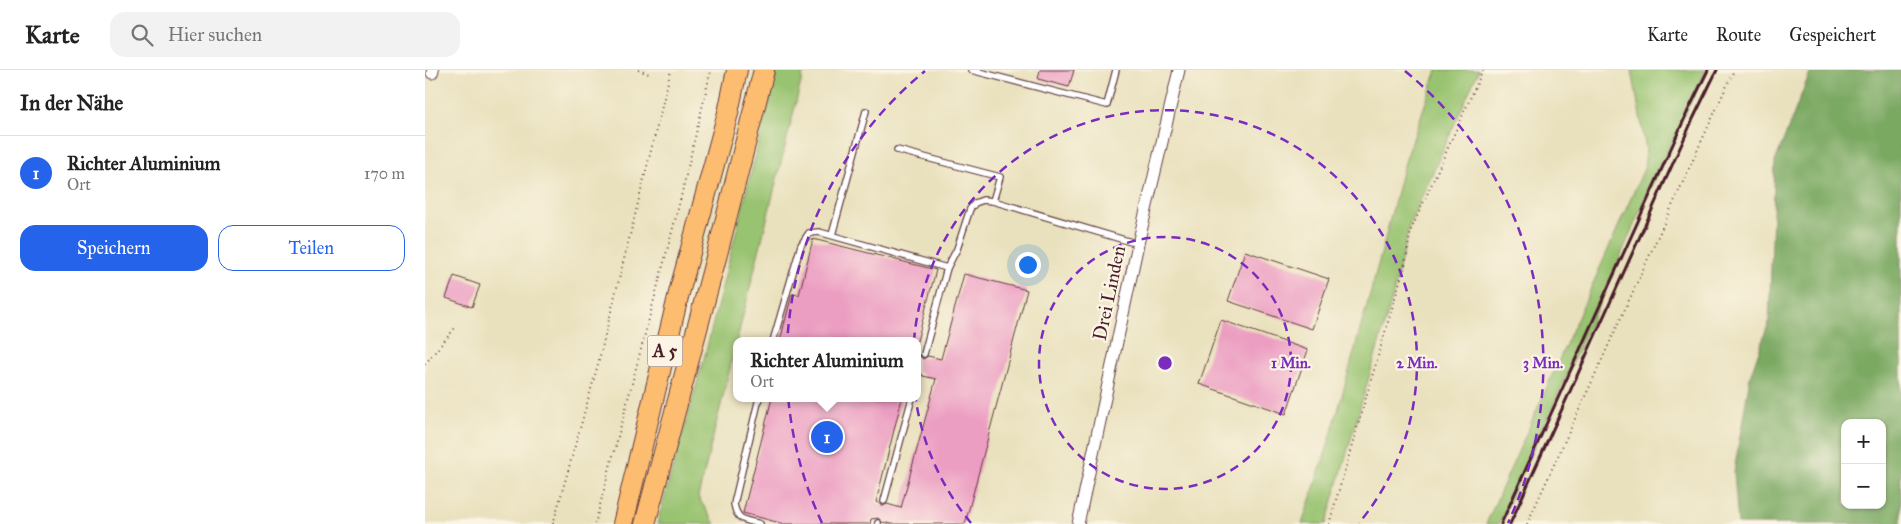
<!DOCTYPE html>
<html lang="de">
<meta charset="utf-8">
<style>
body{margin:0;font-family:"IM FELL Great Primer",serif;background:#f2f2f2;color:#222}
.controls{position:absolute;right:15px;bottom:15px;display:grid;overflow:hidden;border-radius:10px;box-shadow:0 1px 4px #0004}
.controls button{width:45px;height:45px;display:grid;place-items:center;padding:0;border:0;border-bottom:1px solid #e0e0e0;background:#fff;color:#222;font:25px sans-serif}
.you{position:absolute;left:602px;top:194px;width:18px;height:18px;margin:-12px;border:4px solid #fff;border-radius:50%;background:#1a73e8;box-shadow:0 0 0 8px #1a73e833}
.badge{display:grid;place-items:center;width:32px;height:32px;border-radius:50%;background:#2563eb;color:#fff;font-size:16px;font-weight:700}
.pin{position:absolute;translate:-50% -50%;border:2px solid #fff;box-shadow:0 1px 5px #0006}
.popup{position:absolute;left:308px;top:267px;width:188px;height:65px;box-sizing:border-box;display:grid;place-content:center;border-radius:10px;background:#fff;filter:drop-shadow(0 1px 4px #0005);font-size:16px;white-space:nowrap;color:#767676}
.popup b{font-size:19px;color:#222}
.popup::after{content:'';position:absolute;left:50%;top:100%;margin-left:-10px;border:10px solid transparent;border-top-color:#fff}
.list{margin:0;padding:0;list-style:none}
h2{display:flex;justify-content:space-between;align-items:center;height:65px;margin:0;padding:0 20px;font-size:21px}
h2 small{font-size:16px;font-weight:400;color:#767676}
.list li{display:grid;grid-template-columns:32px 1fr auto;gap:15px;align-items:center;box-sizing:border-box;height:75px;padding:0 20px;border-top:1px solid #e0e0e0}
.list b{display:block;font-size:19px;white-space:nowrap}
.list p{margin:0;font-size:16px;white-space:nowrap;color:#767676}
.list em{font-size:16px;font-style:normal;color:#767676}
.actions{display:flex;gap:10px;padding:15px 20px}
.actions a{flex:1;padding:11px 0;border:1px solid #2563eb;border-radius:15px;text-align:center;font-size:18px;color:#2563eb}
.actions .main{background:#2563eb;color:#fff}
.icon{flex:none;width:28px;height:28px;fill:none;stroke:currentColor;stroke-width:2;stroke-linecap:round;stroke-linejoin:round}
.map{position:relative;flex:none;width:1476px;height:454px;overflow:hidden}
header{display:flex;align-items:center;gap:30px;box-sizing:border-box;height:70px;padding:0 25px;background:#fff;border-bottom:1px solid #e0e0e0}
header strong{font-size:24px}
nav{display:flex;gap:28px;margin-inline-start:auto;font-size:18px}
.search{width:350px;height:45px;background:#f2f2f2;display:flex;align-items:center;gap:12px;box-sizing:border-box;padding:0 18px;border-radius:15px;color:#767676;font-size:19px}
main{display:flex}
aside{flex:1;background:#fff}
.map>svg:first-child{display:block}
.green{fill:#98c370;stroke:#71714e}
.forest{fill:#7aa962;stroke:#626446;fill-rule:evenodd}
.building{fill:#ec9ec2}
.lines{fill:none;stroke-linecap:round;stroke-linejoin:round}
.lane-casing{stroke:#623c41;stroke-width:8}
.street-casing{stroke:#623c41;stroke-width:13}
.highway-casing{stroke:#623c41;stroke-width:22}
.path{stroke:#623c41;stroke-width:2;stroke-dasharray:1 4;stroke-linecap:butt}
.lane{stroke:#fff;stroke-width:5.5}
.street{stroke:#fff;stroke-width:11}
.highway{stroke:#fcbd6f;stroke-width:20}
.rail{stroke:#4a1f2b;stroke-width:3}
.ring{fill:none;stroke:#7b2cbf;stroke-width:2.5;stroke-dasharray:9 6}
.labels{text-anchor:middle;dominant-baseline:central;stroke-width:4.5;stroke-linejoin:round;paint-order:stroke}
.shield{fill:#fcf5e5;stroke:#7f5f63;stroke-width:1}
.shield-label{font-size:18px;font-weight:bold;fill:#4a1f2b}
.street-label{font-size:19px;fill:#4a1f2b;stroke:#fcf5e5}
.centre{fill:#7b2cbf;stroke:#fcf5e5;stroke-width:2.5}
.ring-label{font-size:15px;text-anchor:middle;font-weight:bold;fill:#7b2cbf;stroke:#fcf5e5;stroke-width:4.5;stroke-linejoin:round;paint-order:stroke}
</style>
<header>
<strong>Karte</strong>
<div class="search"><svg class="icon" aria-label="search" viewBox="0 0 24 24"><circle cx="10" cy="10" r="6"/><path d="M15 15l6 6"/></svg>Hier suchen</div>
<nav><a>Karte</a><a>Route</a><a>Gespeichert</a></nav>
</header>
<main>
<aside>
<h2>In der Nähe<small></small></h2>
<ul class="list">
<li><span class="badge">1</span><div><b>Richter Aluminium</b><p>Ort</p></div><em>170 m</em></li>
</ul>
<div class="actions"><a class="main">Speichern</a><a>Teilen</a></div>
</aside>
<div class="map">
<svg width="1476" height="454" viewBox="0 0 1476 454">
<rect width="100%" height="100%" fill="#fcf5e5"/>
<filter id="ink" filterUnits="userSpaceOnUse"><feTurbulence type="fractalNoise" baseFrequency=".02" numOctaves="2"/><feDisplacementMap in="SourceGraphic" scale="10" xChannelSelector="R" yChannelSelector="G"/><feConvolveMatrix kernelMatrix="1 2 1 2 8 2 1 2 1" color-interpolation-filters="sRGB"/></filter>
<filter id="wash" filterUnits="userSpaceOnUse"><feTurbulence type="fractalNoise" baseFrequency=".0096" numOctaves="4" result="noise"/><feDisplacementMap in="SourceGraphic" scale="20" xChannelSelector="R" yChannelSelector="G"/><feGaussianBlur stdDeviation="1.12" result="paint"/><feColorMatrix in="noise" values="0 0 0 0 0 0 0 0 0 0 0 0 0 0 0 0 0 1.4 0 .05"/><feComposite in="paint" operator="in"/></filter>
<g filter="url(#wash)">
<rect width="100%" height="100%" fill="#e9e1bd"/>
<g class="green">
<path d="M352 0H379L273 427 290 454H232L280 285Z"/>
<path d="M1012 0H1054L985 153 967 229 901 454H877L905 369 958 177 978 98Z"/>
<path d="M1207 0H1281L1217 136 1190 199 1074 454H1061L1219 99 1221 80Z"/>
</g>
<path class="forest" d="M1386 0H1476V454H1313L1309 402 1325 307 1344 252 1350 92ZM1420 353H1457V435H1420Z"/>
<g id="blocks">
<g class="building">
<path d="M615 0H649L644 17 613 9Z"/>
<path d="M388 169 511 200 492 271H355L367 224 374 225Z"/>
<path d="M820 181 904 209 887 259 803 231Z"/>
<path d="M539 204 602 220 540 454H466L457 452 453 448 446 449 445 454H359L318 443 347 328H477L451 432 458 436 462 434 476 438 511 309 498 306 496 303 492 301V283L498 289 503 286 516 289Z"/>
<path d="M29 206 55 215 47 237 21 228Z"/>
<path d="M796 250 883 280 861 344 774 314Z"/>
</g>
</g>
</g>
<g filter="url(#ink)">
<use href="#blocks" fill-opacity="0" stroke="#623c41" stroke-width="1"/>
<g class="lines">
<g class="lane-casing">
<g id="lane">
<path d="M546 0 682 35 691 0"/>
<path d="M472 80 575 107 568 131"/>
<path d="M407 165 441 41"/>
<path d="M348 271 376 175 384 163 394 162 522 198"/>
<path d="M499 284 522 198 532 179 545 139 550 133 558 130 568 131 713 174"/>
<path d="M492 309 493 306"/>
<path d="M334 328 309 434C312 451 320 450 335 454"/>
<path d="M459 431 487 328"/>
<path d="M453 454V453"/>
</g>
</g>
<g class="street-casing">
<g id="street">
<path d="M7 3 8 0"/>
<path d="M653 454 713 174 754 0"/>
</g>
</g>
<g class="highway-casing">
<g id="highway">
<path d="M198 454 254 223 303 43 312 0"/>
<path d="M220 454 292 184 339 0"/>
</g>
</g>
<g class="path">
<path d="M213 0 224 4"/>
<path d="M0 294 30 258"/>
<path d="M128 454 172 298 246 0"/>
<path d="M170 454 254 135 286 0"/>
<path d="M904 454 980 194 986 160 1058 0"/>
<path d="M1102 454 1309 0"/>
</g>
<use href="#lane" class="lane"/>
<use href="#street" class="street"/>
<use href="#highway" class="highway"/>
<g class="rail">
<path d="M1076 454 1262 43 1283 0"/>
<path d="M1085 454 1268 49 1292 0"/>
</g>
</g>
</g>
<g class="ring">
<circle cx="740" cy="293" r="126"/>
<path d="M546 453A252 252 0 1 1 934 453"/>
<path d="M397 453A378 378 0 0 1 500 1M980 1A378 378 0 0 1 1083 453"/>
</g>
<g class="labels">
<rect class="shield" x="222.5" y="265.5" width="35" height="31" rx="4"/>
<g class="shield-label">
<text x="240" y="281">A 5</text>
</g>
<g class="street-label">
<text transform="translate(684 223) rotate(-78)">Drei Linden</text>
</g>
</g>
<circle cx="740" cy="293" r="8" class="centre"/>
<g class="ring-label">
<text x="866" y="298">1 Min.</text>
<text x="992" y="298">2 Min.</text>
<text x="1118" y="298">3 Min.</text>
</g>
</svg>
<div class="controls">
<button>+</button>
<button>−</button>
</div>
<div class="you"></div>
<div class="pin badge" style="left:402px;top:367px">1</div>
<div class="popup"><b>Richter Aluminium</b>Ort</div>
</div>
</main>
